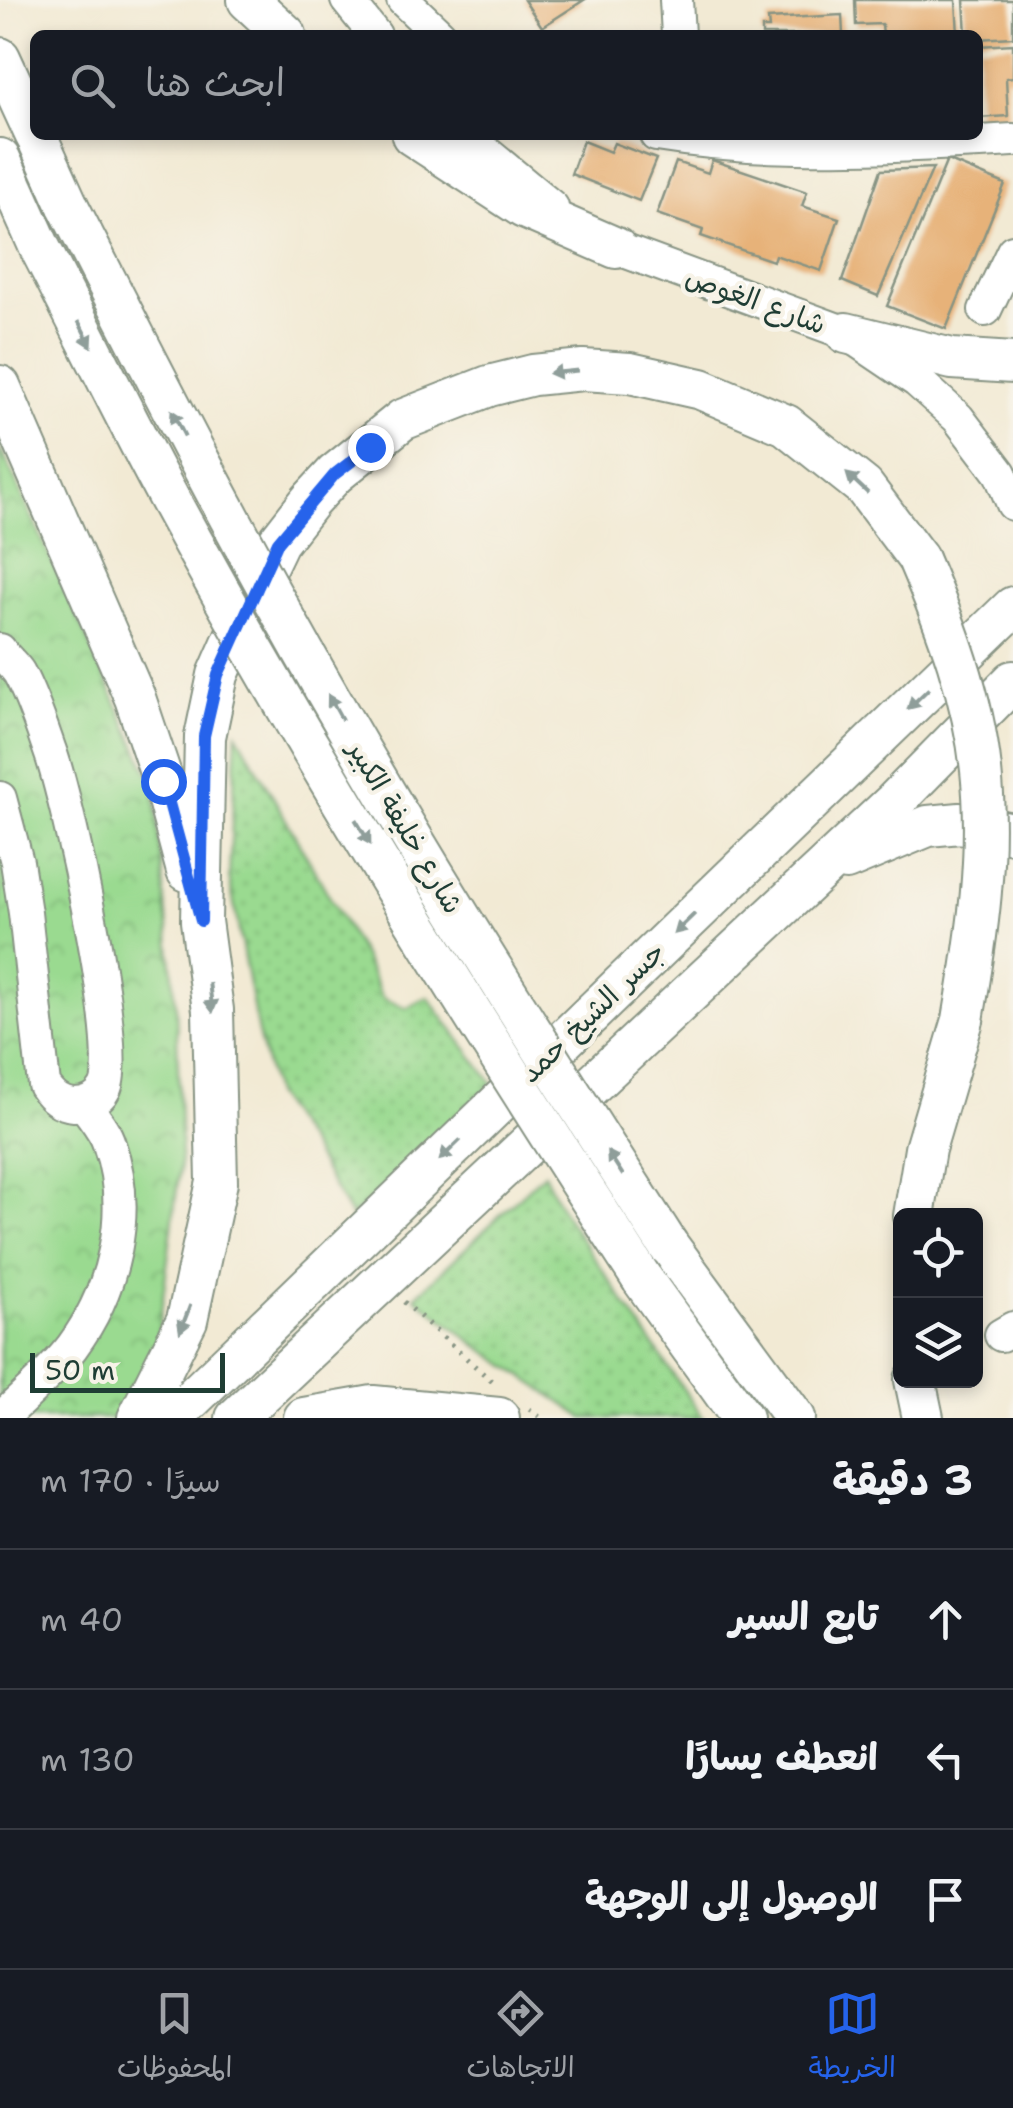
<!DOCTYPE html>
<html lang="ar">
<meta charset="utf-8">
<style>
body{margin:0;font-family:"Shantell Sans","Playpen Sans Arabic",sans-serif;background:#20242c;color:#f1f3f6;direction:rtl}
.controls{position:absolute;right:30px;bottom:30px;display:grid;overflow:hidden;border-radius:15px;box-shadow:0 5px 15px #0003}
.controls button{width:90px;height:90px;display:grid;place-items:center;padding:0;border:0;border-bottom:2px solid #363941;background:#171b24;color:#f1f3f6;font:50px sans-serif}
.scale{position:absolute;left:30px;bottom:25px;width:195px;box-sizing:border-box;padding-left:10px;border:5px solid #1f3d34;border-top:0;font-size:28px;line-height:35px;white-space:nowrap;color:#1f3d34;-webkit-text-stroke:8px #f7f3e8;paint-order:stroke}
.stop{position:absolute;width:30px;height:30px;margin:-22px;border:8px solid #2563eb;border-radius:50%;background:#fff}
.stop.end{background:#2563eb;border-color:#fff;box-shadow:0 2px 10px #0008}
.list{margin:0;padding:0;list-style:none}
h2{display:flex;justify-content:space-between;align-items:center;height:130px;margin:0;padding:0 40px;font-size:42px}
h2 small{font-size:32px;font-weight:400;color:#9ea1a6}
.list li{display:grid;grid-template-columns:65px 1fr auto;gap:30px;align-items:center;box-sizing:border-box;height:140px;padding:0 40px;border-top:2px solid #363941}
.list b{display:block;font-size:38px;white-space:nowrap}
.list em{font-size:32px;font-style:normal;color:#9ea1a6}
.icon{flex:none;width:55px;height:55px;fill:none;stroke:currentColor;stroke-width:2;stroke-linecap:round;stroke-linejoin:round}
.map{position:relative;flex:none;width:1013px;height:1418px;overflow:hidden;direction:ltr}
.search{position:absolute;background:#171b24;box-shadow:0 5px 15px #0003;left:30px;right:30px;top:30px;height:110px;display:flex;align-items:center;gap:25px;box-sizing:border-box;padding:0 35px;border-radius:15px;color:#9ea1a6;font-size:38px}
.sheet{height:550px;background:#171b24}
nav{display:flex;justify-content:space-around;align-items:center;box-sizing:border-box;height:140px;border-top:2px solid #363941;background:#171b24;font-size:28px;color:#9ea1a6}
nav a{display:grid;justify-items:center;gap:5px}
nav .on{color:#2563eb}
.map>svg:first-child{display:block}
.grass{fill:url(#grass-dots);stroke:#5c8c62;stroke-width:2.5}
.park{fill:url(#park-crowns);stroke:#5c8c62;stroke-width:2.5}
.building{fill:#e7b279}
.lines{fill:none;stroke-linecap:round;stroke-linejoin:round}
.minor-casing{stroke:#889484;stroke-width:36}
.major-casing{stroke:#889484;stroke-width:44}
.path{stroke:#889484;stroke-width:5;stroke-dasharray:2.5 8;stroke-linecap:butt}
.minor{stroke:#fff;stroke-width:32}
.major{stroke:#fff;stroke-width:40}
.major-bridge-casing{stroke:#889484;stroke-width:44;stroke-linecap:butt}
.major-bridge{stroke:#fff;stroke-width:40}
.oneway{fill:#8f9e9a}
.route{stroke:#2563eb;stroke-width:12}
.labels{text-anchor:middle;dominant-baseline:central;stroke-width:9;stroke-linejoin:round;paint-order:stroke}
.street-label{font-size:28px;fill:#1f3d34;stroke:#f7f3e8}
</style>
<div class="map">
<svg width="1013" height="1418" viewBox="0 0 1013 1418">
<defs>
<pattern id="grass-dots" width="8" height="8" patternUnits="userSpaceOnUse" patternTransform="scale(2.5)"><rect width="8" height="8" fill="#9ada90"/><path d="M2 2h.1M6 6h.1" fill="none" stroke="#84bc7d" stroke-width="1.8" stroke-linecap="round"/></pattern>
<pattern id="park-crowns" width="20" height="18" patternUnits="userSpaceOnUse" patternTransform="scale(2.5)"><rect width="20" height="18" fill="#9ada90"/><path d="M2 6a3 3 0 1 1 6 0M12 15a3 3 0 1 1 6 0" fill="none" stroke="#84bc7d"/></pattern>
</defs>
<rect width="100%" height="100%" fill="#f7f3e8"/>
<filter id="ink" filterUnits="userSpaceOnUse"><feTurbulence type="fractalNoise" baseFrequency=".01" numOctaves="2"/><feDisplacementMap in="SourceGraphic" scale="20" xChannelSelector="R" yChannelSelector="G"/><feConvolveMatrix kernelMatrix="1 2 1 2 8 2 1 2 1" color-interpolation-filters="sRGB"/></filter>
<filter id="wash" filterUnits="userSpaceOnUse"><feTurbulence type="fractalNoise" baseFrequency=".0048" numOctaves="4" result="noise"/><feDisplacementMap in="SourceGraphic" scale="40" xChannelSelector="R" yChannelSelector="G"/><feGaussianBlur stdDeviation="2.25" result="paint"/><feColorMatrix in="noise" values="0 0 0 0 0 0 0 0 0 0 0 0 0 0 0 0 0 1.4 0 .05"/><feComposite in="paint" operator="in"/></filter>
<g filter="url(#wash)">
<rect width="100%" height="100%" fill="#f2ead4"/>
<g class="grass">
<path d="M237 733 363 956 382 998 406 1008 428 997 493 1084 351 1217 309 1145 274 1094 258 1033 229 877Z"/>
<path d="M544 1173 563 1212 703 1418H584L475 1344 415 1297Z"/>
</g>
<path class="park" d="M0 447 154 785 176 1007 181 1157 156 1351 128 1418H0Z"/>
<g id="blocks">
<g class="building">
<path d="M524 0H584L542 27Z"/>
<path d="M855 0H956L958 35H883L882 24 856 25Z"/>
<path d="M964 0H1013V37L978 39V35H966Z"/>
<path d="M842 15 843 35H762V28H769L768 19Z"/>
<path d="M1013 44V77L1006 78 1008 116 978 118V46Z"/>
<path d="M583 141 610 152 614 143 656 159 639 201 571 174Z"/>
<path d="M712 160 807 192 802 206 839 218 821 271 775 255 773 261 701 236 703 230 657 214 676 162 708 173Z"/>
<path d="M947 160 1005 184 946 329 887 306Z"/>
<path d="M933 168 878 296 842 281 881 170Z"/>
</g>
</g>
</g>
<g filter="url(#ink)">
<use href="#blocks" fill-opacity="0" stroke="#889484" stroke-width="2.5"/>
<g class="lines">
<g class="minor-casing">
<g id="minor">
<path d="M347 0 375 35"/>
<path d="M403 0 440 35"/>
<path d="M676 0 678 35"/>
<path d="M465 135 552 207"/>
<path d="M656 135C772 154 896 147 1013 140"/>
<path d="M597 236 616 248 846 333 917 381 958 418 1000 473 1013 504"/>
<path d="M985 310 1013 251"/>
<path d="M0 650C5 658 14 665 19 673 32 697 41 725 50 751 67 798 124 1052 105 1088 99 1100 87 1105 74 1105 60 1104 52 1097 44 1085L25 913 17 862 0 798"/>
<path d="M1001 1335 1013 1328"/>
<path d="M2 1418C25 1395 52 1373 72 1347 114 1290 133 1212 109 1144 105 1130 93 1117 85 1105"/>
</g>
</g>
<g class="major-casing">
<g id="major">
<path d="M248 0 286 35"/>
<path d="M0 58 35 134"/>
<path d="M36 135 68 206"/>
<path d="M412 135 524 208 616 248"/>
<path d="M0 159 40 248"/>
<path d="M846 333 952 359 1013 363"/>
<path d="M0 386 135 698 163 781 187 871"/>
<path d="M846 860 928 826 960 823 1013 833"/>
<path d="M914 1216 925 1149 963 1020"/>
<path d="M668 1245 795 1418"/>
<path d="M642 1279 742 1418"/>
<path d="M915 1380 923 1418"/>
<path d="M138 1418 187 1320 217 1182 213 1010 201 921 205 737 218 675 256 588 278 542 310 501 335 474 402 420 489 386 533 375 583 370 630 373 701 389 786 425 864 487 918 559"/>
<path d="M172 1418 1013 607"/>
<path d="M236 1418 894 802 1013 681"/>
<path d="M304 1418 373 1406 499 1418"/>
</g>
</g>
<g class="path">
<path d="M404 1302 496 1385"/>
<path d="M529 1409 541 1418"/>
</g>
<use href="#minor" class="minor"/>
<use href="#major" class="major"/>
<g class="major-bridge-casing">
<g id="major-bridge">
<path d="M68 206C156 379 244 551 342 719 445 898 556 1071 668 1245"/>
<path d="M40 248C83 331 124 415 168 497 313 765 477 1024 642 1279"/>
<path d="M918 559C947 627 973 696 981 770 990 854 977 938 963 1020"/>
</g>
</g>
<use href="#major-bridge" class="major-bridge"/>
</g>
<defs><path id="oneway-solid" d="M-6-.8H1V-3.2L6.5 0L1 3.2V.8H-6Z" transform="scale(2.5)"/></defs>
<g class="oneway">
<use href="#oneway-solid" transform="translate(85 334) rotate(63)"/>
<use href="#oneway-solid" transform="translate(563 372) rotate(174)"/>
<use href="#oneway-solid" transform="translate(178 423) rotate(-117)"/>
<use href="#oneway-solid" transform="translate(857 483) rotate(-137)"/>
<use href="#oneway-solid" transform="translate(918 699) rotate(136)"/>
<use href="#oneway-solid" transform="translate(335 707) rotate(-119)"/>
<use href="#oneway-solid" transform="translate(363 832) rotate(59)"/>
<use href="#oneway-solid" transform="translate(684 924) rotate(136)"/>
<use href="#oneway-solid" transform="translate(211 998) rotate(83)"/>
<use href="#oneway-solid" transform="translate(450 1150) rotate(136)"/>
<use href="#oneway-solid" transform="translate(615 1163) rotate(-123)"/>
<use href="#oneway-solid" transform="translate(185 1319) rotate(111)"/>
</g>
</g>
<g class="lines" filter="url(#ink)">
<path class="route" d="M163 781 201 921 204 736 218 675 278 542 335 474 370 447"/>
</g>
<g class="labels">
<g class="street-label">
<text transform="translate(756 300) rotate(20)">شارع الغوص</text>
<text transform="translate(406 827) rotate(59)">شارع خليفة الكبير</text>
<text transform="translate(592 1012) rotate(-44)">جسر الشيخ حمد</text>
</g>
</g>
</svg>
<div class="controls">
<button><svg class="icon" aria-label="locate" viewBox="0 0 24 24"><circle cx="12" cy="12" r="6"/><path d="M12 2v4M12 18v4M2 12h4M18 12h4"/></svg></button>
<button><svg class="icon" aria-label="layers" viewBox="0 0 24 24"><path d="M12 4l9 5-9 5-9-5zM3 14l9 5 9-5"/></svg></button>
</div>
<div class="scale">50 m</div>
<div class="stop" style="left:163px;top:781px"></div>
<div class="stop end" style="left:370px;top:447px"></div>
<div class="search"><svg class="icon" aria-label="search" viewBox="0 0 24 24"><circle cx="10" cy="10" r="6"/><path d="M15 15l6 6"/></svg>ابحث هنا</div>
</div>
<section class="sheet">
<h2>3 دقيقة<small>سيرًا · 170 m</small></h2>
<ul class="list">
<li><svg class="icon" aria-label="ahead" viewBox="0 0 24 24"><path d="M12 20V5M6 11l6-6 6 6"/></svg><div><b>تابع السير</b></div><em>40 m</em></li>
<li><svg class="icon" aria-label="left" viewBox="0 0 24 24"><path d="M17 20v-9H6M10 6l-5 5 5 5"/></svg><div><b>انعطف يسارًا</b></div><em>130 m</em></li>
<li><svg class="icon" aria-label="arrive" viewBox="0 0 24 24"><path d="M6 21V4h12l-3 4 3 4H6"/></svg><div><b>الوصول إلى الوجهة</b></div></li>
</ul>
</section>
<nav>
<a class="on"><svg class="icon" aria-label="map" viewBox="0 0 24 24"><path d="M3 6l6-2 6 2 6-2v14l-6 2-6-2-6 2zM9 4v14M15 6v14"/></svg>الخريطة</a>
<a><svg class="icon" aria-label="directions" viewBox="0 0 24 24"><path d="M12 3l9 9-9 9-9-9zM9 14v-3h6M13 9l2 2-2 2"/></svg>الاتجاهات</a>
<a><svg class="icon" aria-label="saved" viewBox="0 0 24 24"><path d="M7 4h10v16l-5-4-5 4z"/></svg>المحفوظات</a>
</nav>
